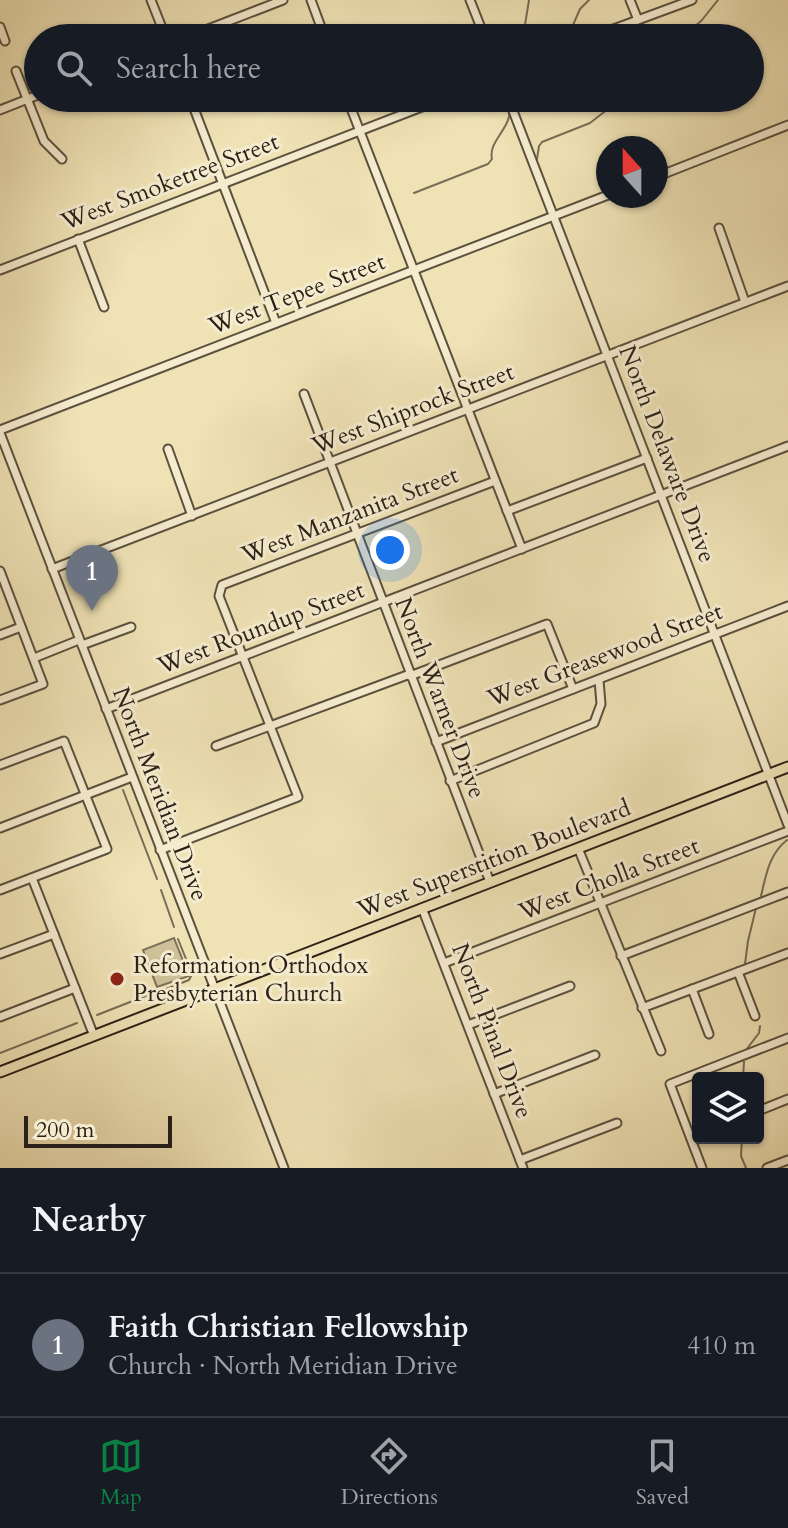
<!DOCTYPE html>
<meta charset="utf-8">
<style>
body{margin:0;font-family:Cardo,serif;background:#242831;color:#f1f3f6}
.controls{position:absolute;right:24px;bottom:24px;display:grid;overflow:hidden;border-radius:8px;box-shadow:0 2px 6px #0004}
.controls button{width:72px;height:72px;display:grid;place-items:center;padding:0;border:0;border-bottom:2px solid #363941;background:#171b24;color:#f1f3f6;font:40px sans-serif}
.compass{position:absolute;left:596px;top:136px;width:72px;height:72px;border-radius:50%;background:#171b24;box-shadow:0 2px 6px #0004;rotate:339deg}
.scale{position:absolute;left:24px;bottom:20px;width:148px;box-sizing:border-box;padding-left:8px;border:4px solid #2b2118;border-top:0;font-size:22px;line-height:28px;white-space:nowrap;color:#2b2118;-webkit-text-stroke:6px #f5eccf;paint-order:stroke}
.you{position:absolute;left:390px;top:550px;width:28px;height:28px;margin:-20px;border:6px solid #fff;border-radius:50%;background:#1a73e8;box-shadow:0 0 0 12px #1a73e833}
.badge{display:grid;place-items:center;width:52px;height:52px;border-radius:50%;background:#0b8043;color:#fff;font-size:26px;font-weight:700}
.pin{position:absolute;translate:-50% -66px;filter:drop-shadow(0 2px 4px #0008)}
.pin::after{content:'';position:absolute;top:42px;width:28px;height:24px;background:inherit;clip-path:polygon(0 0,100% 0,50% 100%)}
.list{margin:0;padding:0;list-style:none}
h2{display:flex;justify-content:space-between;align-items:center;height:104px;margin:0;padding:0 32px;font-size:34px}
h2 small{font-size:26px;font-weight:400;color:#9ea1a6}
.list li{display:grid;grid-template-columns:52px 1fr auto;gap:24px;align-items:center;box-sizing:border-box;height:144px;padding:0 32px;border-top:2px solid #363941}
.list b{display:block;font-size:30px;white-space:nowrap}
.list p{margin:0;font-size:26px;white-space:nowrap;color:#9ea1a6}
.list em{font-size:26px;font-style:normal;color:#9ea1a6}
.icon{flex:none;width:44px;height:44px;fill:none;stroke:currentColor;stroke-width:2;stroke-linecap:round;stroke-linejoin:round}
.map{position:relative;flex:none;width:788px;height:1168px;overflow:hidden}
.search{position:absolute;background:#171b24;box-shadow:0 2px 6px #0004;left:24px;right:24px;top:24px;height:88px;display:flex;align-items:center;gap:20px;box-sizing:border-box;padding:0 28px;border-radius:44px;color:#9ea1a6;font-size:30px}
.sheet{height:248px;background:#171b24}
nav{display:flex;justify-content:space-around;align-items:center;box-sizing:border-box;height:112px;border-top:2px solid #363941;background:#171b24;font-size:22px;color:#9ea1a6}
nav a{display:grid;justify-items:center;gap:4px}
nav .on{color:#0b8043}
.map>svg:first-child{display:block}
.green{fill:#cec19a;stroke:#7c7159;stroke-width:2}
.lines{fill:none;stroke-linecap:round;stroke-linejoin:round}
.stream{stroke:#786d56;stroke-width:2}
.minor-casing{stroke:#5c513f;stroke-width:11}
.major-casing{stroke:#2b2118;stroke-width:13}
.minor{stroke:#f5eccf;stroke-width:7}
.major{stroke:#efe2b5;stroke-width:9}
.poi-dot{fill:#8f2418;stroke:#f5eccf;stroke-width:3}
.labels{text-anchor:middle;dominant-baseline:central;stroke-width:6;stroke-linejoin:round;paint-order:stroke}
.street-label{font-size:24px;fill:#2b2118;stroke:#f5eccf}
.poi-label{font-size:24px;fill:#2b2118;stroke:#f5eccf;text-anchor:start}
</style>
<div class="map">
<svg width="788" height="1168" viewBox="0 0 788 1168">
<rect width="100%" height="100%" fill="#efe2b5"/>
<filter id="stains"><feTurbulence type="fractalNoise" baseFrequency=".0025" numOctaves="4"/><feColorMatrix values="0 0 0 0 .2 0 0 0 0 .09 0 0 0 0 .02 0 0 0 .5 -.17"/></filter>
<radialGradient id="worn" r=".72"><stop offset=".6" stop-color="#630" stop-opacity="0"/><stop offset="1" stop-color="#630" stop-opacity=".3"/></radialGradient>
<path class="green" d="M174 938 189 976 157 987 143 950Z"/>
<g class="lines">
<g class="stream">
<path d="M519 38 524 31 529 0"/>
<path d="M547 38 551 31 573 25 580 9 589 0"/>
<path d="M682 38 702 20 718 0"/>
<path d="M537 159 539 146 542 142 590 123 622 98"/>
<path d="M414 193 488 164 492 159C488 142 509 130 510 111"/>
<path d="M123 790 157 879"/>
<path d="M161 890 174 927"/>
<path d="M761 896C766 875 769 854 787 840"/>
<path d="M745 964 748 941 756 908"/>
<path d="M161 991 189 980 192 974 178 939"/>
<path d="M97 1015 148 995"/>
<path d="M746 1050 759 1033 760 1026"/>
<path d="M0 1053 77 1023"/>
<path d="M743 1078 744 1062"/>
<path d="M742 1138 741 1156 746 1168"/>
</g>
<g class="minor-casing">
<g id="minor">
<path d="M151 0 166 38"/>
<path d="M311 0 325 38"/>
<path d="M470 0 485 38"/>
<path d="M630 0 638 20"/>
<path d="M0 27 5 41"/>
<path d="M185 38 283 0"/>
<path d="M589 38 692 0"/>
<path d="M16 71 44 141 62 159"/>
<path d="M190 98 276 323"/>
<path d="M347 98 522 549"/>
<path d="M508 98 788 825"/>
<path d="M0 110 38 95"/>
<path d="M656 177 788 125"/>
<path d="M719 228 745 302"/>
<path d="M78 239 104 307"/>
<path d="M0 270 445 98"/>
<path d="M304 394 490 882"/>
<path d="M0 430 608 195"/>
<path d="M0 433 284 1168"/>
<path d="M168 449 192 516"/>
<path d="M507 511 647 458"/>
<path d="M52 569 788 286"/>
<path d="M0 571 43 684 0 700"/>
<path d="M0 635 21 627"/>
<path d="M82 645 131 627"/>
<path d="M34 658 79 640"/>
<path d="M410 676 547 624 573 689"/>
<path d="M106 709 788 446"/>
<path d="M436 742 788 606"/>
<path d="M216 746 410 674"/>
<path d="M0 765 64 741 107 849 0 890"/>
<path d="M450 781 594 723 601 704 599 680"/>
<path d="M0 828 132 777"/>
<path d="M578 848 661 1051"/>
<path d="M160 850 298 797 219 596 222 585 495 481"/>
<path d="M32 878 94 1036"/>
<path d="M422 908 523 1168"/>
<path d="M0 954 54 934"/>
<path d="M621 956 788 892"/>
<path d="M444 963 788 831"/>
<path d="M738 972 755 1016"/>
<path d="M692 989 709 1034"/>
<path d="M642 1008 788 953"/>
<path d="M0 1017 75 988"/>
<path d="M468 1025 570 986"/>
<path d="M494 1094 595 1055"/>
<path d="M758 1111 788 1099"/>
<path d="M520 1160 617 1123"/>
<path d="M702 1168 670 1084 788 1038"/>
<path d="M767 1168 788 1160"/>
</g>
</g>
<g class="major-casing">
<path id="major" d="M0 1072 788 767"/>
</g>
<use href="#minor" class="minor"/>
<use href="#major" class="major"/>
</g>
<circle class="poi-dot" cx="117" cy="979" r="8"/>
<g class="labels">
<g class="street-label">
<text transform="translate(170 182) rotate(-21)">West Smoketree Street</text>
<text transform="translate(297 294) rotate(-21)">West Tepee Street</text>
<text transform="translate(413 409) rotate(-21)">West Shiprock Street</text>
<text transform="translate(667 454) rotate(69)">North Delaware Drive</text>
<text transform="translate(350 515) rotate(-21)">West Manzanita Street</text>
<text transform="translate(261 628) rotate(-21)">West Roundup Street</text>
<text transform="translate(605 655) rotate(-21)">West Greasewood Street</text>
<text transform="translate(440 698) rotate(69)">North Warner Drive</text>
<text transform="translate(160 794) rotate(69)">North Meridian Drive</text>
<text transform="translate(494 859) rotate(-21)">West Superstition Boulevard</text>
<text transform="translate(609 879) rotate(-21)">West Cholla Street</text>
<text transform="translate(492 1031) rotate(69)">North Pinal Drive</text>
</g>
<g class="poi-label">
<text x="133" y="965">Reformation Orthodox<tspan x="133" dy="28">Presbyterian Church</tspan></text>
</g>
</g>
<rect width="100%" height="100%" filter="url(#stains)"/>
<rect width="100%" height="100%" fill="url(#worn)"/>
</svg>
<div class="controls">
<button><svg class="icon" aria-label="layers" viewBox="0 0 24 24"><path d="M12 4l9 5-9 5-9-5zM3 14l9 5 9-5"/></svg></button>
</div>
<svg class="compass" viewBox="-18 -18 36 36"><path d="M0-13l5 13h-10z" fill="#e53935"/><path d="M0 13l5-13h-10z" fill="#9ea1a6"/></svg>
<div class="scale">200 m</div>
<div class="you"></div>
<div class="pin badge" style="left:92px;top:611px;background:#6b7280">1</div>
<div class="search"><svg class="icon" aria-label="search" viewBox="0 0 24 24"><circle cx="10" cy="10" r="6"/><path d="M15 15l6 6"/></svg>Search here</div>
</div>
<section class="sheet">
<h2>Nearby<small></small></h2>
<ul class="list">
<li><span class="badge" style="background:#6b7280">1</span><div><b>Faith Christian Fellowship</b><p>Church · North Meridian Drive</p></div><em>410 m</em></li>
</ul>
</section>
<nav>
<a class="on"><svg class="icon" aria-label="map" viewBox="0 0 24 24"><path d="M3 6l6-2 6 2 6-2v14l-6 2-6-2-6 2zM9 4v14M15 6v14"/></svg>Map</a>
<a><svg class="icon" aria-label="directions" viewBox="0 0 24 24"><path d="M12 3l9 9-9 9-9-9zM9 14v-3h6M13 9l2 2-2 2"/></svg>Directions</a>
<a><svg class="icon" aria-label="saved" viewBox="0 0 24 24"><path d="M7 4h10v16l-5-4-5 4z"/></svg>Saved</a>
</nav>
